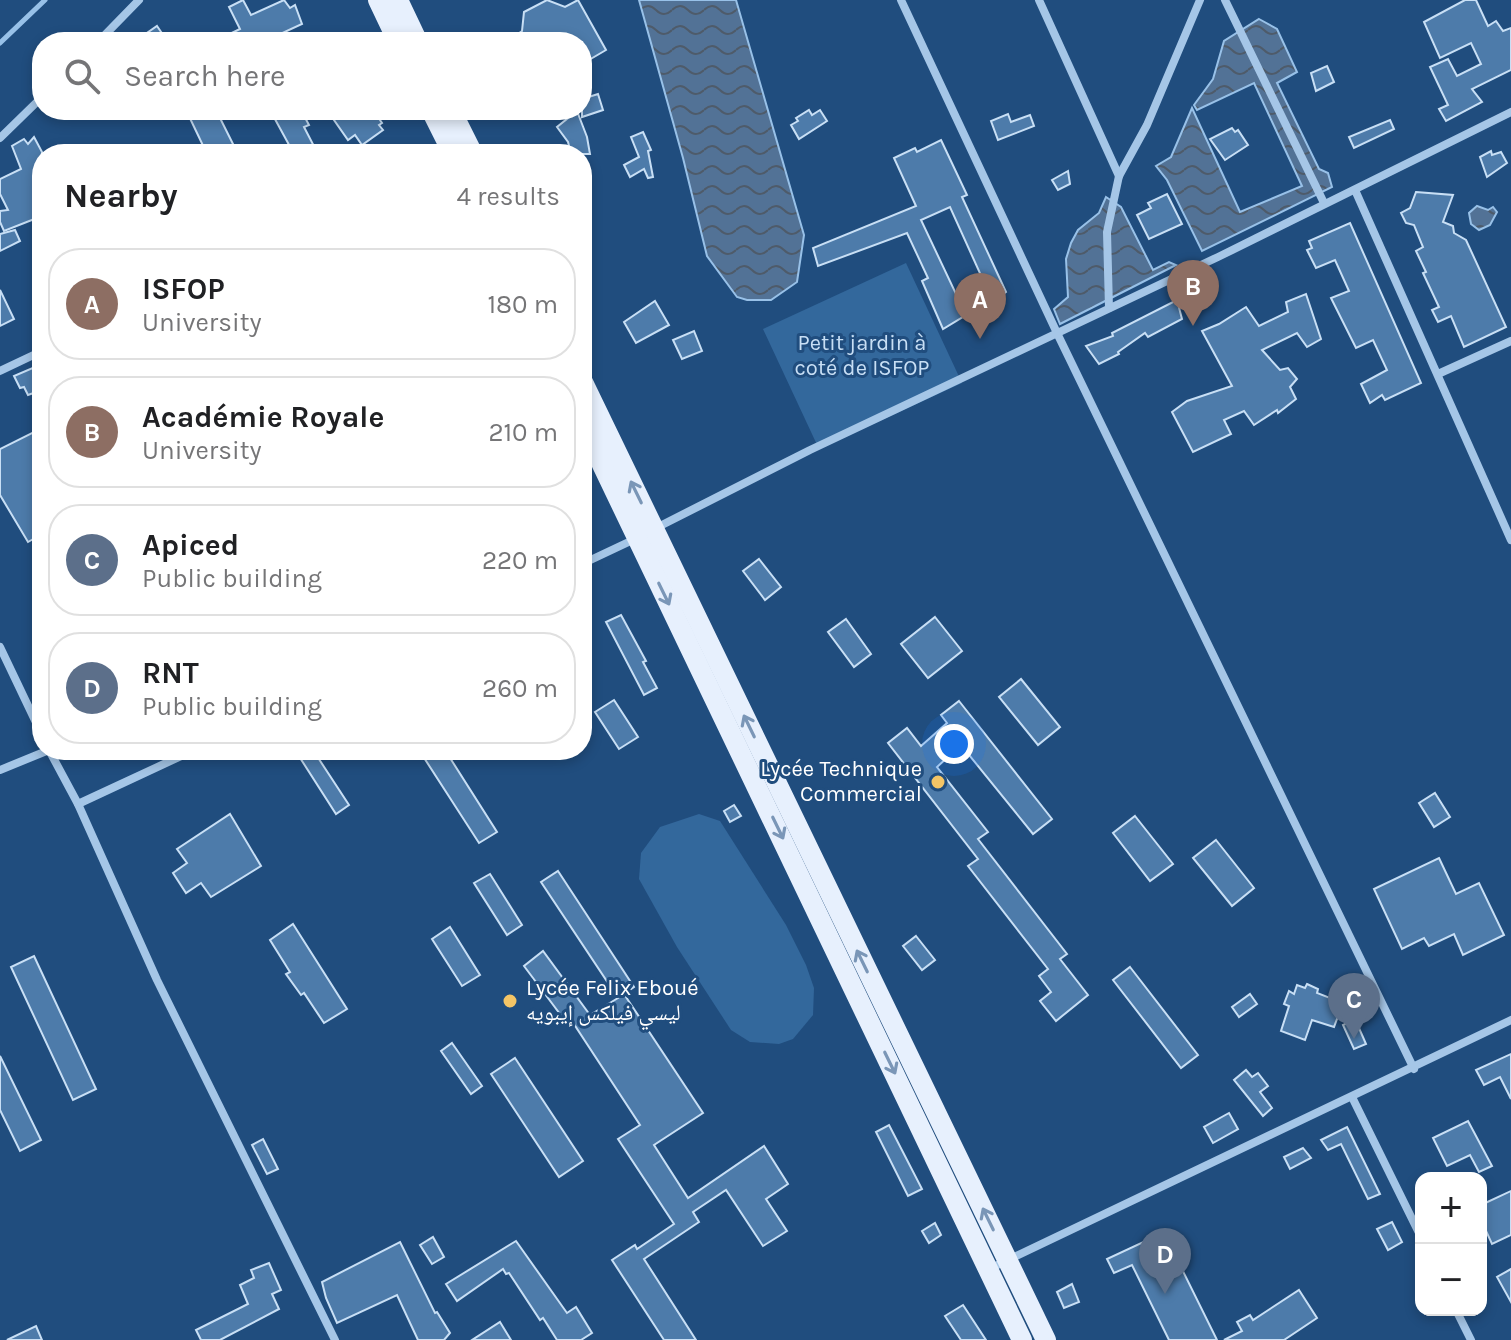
<!DOCTYPE html>
<meta charset="utf-8">
<style>
body{margin:0;font-family:Karla,"Noto Naskh Arabic",sans-serif;background:#f2f2f2;color:#202124}
.controls{position:absolute;right:24px;bottom:24px;display:grid;overflow:hidden;border-radius:16px;box-shadow:0 4px 12px #0003}
.controls button{width:72px;height:72px;display:grid;place-items:center;padding:0;border:0;border-bottom:2px solid #e0e0e0;background:#fff;color:#202124;font:40px sans-serif}
.you{position:absolute;left:954px;top:744px;width:28px;height:28px;margin:-20px;border:6px solid #fff;border-radius:50%;background:#1a73e8;box-shadow:0 0 0 12px #1a73e833}
.badge{display:grid;place-items:center;width:52px;height:52px;border-radius:50%;background:#7f6b42;color:#fff;font-size:26px;font-weight:700}
.pin{position:absolute;translate:-50% -66px;filter:drop-shadow(0 2px 4px #0008)}
.pin::after{content:'';position:absolute;top:42px;width:28px;height:24px;background:inherit;clip-path:polygon(0 0,100% 0,50% 100%)}
.list{margin:0;padding:0;list-style:none}
h2{display:flex;justify-content:space-between;align-items:center;height:104px;margin:0;padding:0 32px;font-size:34px}
h2 small{font-size:26px;font-weight:400;color:#757577}
.list li{display:grid;grid-template-columns:52px 1fr auto;gap:24px;align-items:center;box-sizing:border-box;height:112px;margin:0 16px 16px;padding:0 16px;border:2px solid #e0e0e0;border-radius:32px}
.list b{display:block;font-size:30px;white-space:nowrap}
.list p{margin:0;font-size:26px;white-space:nowrap;color:#757577}
.list em{font-size:26px;font-style:normal;color:#757577}
.icon{flex:none;width:44px;height:44px;fill:none;stroke:currentColor;stroke-width:2;stroke-linecap:round;stroke-linejoin:round}
.map{position:relative;flex:none;width:1511px;height:1340px;overflow:hidden}
.search{position:absolute;background:#fff;box-shadow:0 4px 12px #0003;left:32px;top:32px;width:560px;height:88px;display:flex;align-items:center;gap:20px;box-sizing:border-box;padding:0 28px;border-radius:32px;color:#757577;font-size:30px}
.panel{position:absolute;background:#fff;box-shadow:0 4px 12px #0003;left:32px;top:144px;width:560px;height:616px;border-radius:32px}
.map>svg:first-child{display:block}
.park{fill:#33689c}
.water{fill:url(#water-waves);stroke:#98c1e8;stroke-width:2}
.lines{fill:none;stroke-linecap:round;stroke-linejoin:round}
.stream{stroke:#98c1e8;stroke-width:5}
.building{fill:#4d7baa;stroke:#c8dff5;stroke-width:2}
.street{stroke:#a5c6e7;stroke-width:8}
.primary{stroke:#e7f0fd;stroke-width:20}
.oneway{stroke:#7a96b7}
.poi-dot{fill:#f4c566;stroke:#204d7e;stroke-width:3}
.labels{text-anchor:middle;dominant-baseline:central;stroke-width:6;stroke-linejoin:round;paint-order:stroke}
.park-label{font-size:22px;fill:#c8dff5;stroke:#204d7e}
.poi-label{font-size:22px;fill:#fff;stroke:#204d7e;text-anchor:end}
</style>
<div class="map">
<svg width="1511" height="1340" viewBox="0 0 1511 1340">
<defs>
<pattern id="water-waves" width="16" height="10" patternUnits="userSpaceOnUse" patternTransform="scale(2)"><rect width="16" height="10" fill="#527296"/><path d="M0 5q4-4 8 0t8 0" fill="none" stroke="#4e5b6a"/></pattern>
</defs>
<rect width="100%" height="100%" fill="#204d7e"/>
<g class="park">
<path d="M906 263 962 383 819 449 763 329Z"/>
<path d="M699 814 720 821 786 925 806 965 814 988 813 1015 793 1039 779 1044 750 1042 731 1030 677 947 639 879 641 853 660 827Z"/>
</g>
<g class="water">
<path d="M639 0H736L804 235 797 282 771 300H747L737 297 707 256 683 158Z"/>
<path d="M1259 19 1277 29 1297 72 1277 83 1319 169 1328 173 1332 187 1202 251 1167 180 1156 166 1171 157 1192 108 1240 212 1302 186 1254 83 1197 110 1194 105 1213 79 1224 41Z"/>
<path d="M1106 197 1121 207 1153 270 1169 262 1176 265 1060 324 1054 309 1068 297 1066 259 1071 243 1078 230 1099 213Z"/>
<path d="M1477 206 1488 210 1493 207 1497 212 1490 225 1479 230 1471 224 1469 213Z"/>
</g>
<g class="lines">
<path class="stream" d="M0 43 45 0"/>
</g>
<g class="building">
<path d="M243 0 251 15 284 0 290 8 295 5 302 24 263 42H213L240 29 229 7Z"/>
<path d="M547 0 565 7 578 0 606 50 582 64V42H507L522 31 524 12Z"/>
<path d="M1465 0H1476L1488 26 1496 21 1503 31 1511 28V70L1472 89 1482 102 1446 121 1439 109 1448 105 1430 67 1448 59 1457 76 1481 64 1471 43 1440 58 1424 22Z"/>
<path d="M157 26 168 42H134Z"/>
<path d="M1327 66 1334 82 1316 91 1311 73Z"/>
<path d="M598 94 603 110 582 117V99Z"/>
<path d="M186 110H216L238 154H207Z"/>
<path d="M270 110H301L309 125 304 127 318 154H294Z"/>
<path d="M327 110H373L382 123 379 125 383 130 362 145 355 135 348 140Z"/>
<path d="M809 110 812 115 820 110 827 121 799 139 791 125 798 121 796 118Z"/>
<path d="M577 111 587 137 590 154H571L568 142 557 127Z"/>
<path d="M1008 114 1011 122 1030 115 1034 126 998 140 991 121Z"/>
<path d="M1390 120 1394 129 1354 148 1349 137Z"/>
<path d="M1232 128 1235 132 1238 130 1248 145 1225 160 1210 139Z"/>
<path d="M643 132 651 150 648 151 653 177 648 178 644 169 630 177 624 165 639 157 631 137Z"/>
<path d="M34 137 42 152V216L4 231 0 222V211L8 210 0 194V179L21 169 12 146 24 139 28 144Z"/>
<path d="M941 140 967 195 962 197 1006 292 993 302 950 207 921 220 966 315 943 329 922 281 928 278 907 233 818 266 813 248 916 206 894 158 915 148 917 152Z"/>
<path d="M1491 151 1492 155 1501 152 1507 163 1487 177 1480 157Z"/>
<path d="M1068 171 1070 184 1058 190 1052 180Z"/>
<path d="M1416 192 1453 195 1443 222 1453 226 1454 233 1466 240 1506 327 1464 347 1451 316 1438 322 1432 310 1439 307 1423 273 1426 272 1416 251 1423 247 1414 225 1406 223 1401 213 1410 208Z"/>
<path d="M1167 194 1182 224 1149 239 1137 215 1151 208 1148 203Z"/>
<path d="M1350 223 1421 383 1385 400 1382 395 1370 403 1361 384 1387 370 1373 340 1356 348 1331 298 1349 291 1335 260 1316 268 1307 250 1312 248 1309 241Z"/>
<path d="M15 230 20 241 0 251V234Z"/>
<path d="M0 290 14 319 0 326Z"/>
<path d="M1306 294 1321 339 1307 347 1297 333 1262 350 1280 370 1288 368 1297 379 1290 387 1296 399 1278 413 1277 410 1254 425 1244 411 1224 420 1231 434 1193 452 1172 412 1187 401 1232 386 1202 331 1219 324 1246 307 1259 326 1288 312 1286 302Z"/>
<path d="M1177 300 1182 319 1148 337 1145 333 1118 352 1119 354 1099 364 1086 346 1113 336 1112 333Z"/>
<path d="M655 301 669 325 636 343 624 322Z"/>
<path d="M694 331 702 351 682 359 673 340Z"/>
<path d="M42 364V390L28 395 24 387 20 388 14 376Z"/>
<path d="M42 428V534L28 542 0 495V449Z"/>
<path d="M759 559 781 587 765 600 743 571Z"/>
<path d="M621 615 646 661 643 662 657 688 644 695 606 622Z"/>
<path d="M935 617 962 651 928 678 901 644Z"/>
<path d="M846 619 871 654 854 667 828 632Z"/>
<path d="M1021 679 1060 727 1038 745 999 697Z"/>
<path d="M614 700 638 737 619 749 595 712Z"/>
<path d="M959 701 1052 819 1033 834 961 745 937 767 988 832 978 839 1067 954 1060 959 1088 995 1056 1021 1040 1001 1051 992 1039 976 1048 969 968 866 978 859 888 743 907 728 921 746 947 723 941 715Z"/>
<path d="M295 750H313L349 805 336 814Z"/>
<path d="M419 750H445L497 832 479 843Z"/>
<path d="M1435 793 1450 817 1434 827 1419 803Z"/>
<path d="M734 805 741 816 730 822 724 811Z"/>
<path d="M230 814 261 866 211 897 201 883 186 893 173 873 187 863 177 849Z"/>
<path d="M1135 816 1173 864 1150 881 1113 833Z"/>
<path d="M1216 840 1254 888 1232 906 1193 858Z"/>
<path d="M1439 858 1456 894 1479 883 1504 935 1463 955 1454 934 1429 946 1424 938 1402 949 1374 889Z"/>
<path d="M558 871 634 987 624 994 703 1113 654 1145 688 1198 764 1146 788 1184 766 1199 787 1231 763 1246 726 1190 693 1212 699 1222 644 1259 696 1340H664L612 1260 635 1245 637 1249 674 1224 618 1139 640 1125 568 1015 563 1018 524 966 543 951 590 1015 618 998 541 882Z"/>
<path d="M490 874 522 925 507 935 474 883Z"/>
<path d="M293 924 347 1009 324 1023 304 993 301 995 286 974 290 972 270 940Z"/>
<path d="M450 927 480 975 462 986 432 939Z"/>
<path d="M916 936 935 960 922 970 903 946Z"/>
<path d="M34 956 96 1089 73 1100 11 967Z"/>
<path d="M1130 967 1198 1055 1181 1068 1113 980Z"/>
<path d="M1307 984 1318 989 1317 993 1343 1003 1334 1027 1312 1020 1305 1040 1281 1031 1289 1006 1284 1004 1289 991 1294 994 1297 985 1305 988Z"/>
<path d="M1250 994 1257 1004 1239 1017 1232 1007Z"/>
<path d="M1355 1019 1366 1044 1354 1049 1343 1025Z"/>
<path d="M452 1043 482 1086 471 1094 441 1051Z"/>
<path d="M1511 1054V1099L1500 1077 1484 1085 1476 1070Z"/>
<path d="M0 1056 41 1140 20 1151 0 1110Z"/>
<path d="M515 1058 583 1161 559 1177 491 1074Z"/>
<path d="M1246 1070 1252 1077 1258 1073 1268 1086 1260 1092 1272 1108 1263 1116 1234 1080Z"/>
<path d="M1229 1113 1238 1129 1213 1143 1204 1127Z"/>
<path d="M1468 1121 1492 1166 1479 1172 1470 1155 1447 1166 1433 1138Z"/>
<path d="M889 1125 922 1189 908 1196 876 1132Z"/>
<path d="M1347 1127 1380 1194 1368 1199 1341 1144 1328 1150 1321 1140Z"/>
<path d="M263 1139 278 1169 267 1174 252 1145Z"/>
<path d="M1303 1148 1311 1158 1290 1169 1284 1157Z"/>
<path d="M1511 1191V1235L1492 1244 1481 1220V1205Z"/>
<path d="M1392 1222 1402 1242 1388 1250 1377 1229Z"/>
<path d="M935 1223 941 1235 929 1243 922 1231Z"/>
<path d="M1167 1231 1174 1245 1171 1247 1217 1340H1169L1132 1265 1114 1273 1107 1259Z"/>
<path d="M433 1237 444 1257 432 1264 420 1245Z"/>
<path d="M516 1241 567 1313 576 1307 592 1333 581 1340H557L543 1318 540 1320 509 1273 506 1274 503 1269 457 1301 446 1284Z"/>
<path d="M400 1242 435 1313 437 1312 450 1333 444 1340H418L397 1295 337 1323 326 1298 322 1282Z"/>
<path d="M269 1263 281 1290 272 1294 279 1309 220 1340H201L196 1330 248 1304 240 1285 254 1278 251 1270Z"/>
<path d="M1511 1269V1302L1497 1277Z"/>
<path d="M1072 1284 1079 1302 1064 1308 1057 1292Z"/>
<path d="M1299 1290 1317 1318 1284 1340H1224L1242 1331 1237 1322 1250 1315 1253 1320Z"/>
<path d="M963 1305 986 1340H961L945 1316Z"/>
<path d="M500 1322 511 1340H472Z"/>
<path d="M36 1326 42 1340H7Z"/>
</g>
<g class="lines">
<g class="street">
<path d="M901 0 1057 333 1414 1069"/>
<path d="M1039 0 1119 176"/>
<path d="M1225 0 1324 203"/>
<path d="M98 42 139 0"/>
<path d="M0 138 42 97"/>
<path d="M1355 190 1511 540"/>
<path d="M1109 308 1107 232 1119 176 1147 125 1200 0"/>
<path d="M0 371 42 351"/>
<path d="M1438 374 1511 341"/>
<path d="M654 529 810 450 1218 257 1511 112"/>
<path d="M582 564 635 539"/>
<path d="M0 647 42 735"/>
<path d="M49 750 78 804 157 980 335 1340"/>
<path d="M0 770 49 750"/>
<path d="M78 804 194 750"/>
<path d="M1352 1097 1421 1237"/>
<path d="M989 1269 1511 1020"/>
<path d="M1456 1310 1471 1340"/>
</g>
<g class="primary">
<path d="M378 0 398 42"/>
<path d="M398 0 418 42"/>
<path d="M431 110 453 154"/>
<path d="M451 110 473 154"/>
<path d="M582 380 1046 1340"/>
<path d="M582 423 1022 1340"/>
</g>
</g>
<defs><path id="oneway-shaft" d="M-6 0H5M1.5-3L5.5 0L1.5 3" fill="none" stroke-width="1.6" stroke-linecap="round" stroke-linejoin="round" transform="scale(2)"/></defs>
<g class="oneway">
<use href="#oneway-shaft" transform="translate(636 492) rotate(-116)"/>
<use href="#oneway-shaft" transform="translate(664 594) rotate(64)"/>
<use href="#oneway-shaft" transform="translate(749 726) rotate(-116)"/>
<use href="#oneway-shaft" transform="translate(778 828) rotate(64)"/>
<use href="#oneway-shaft" transform="translate(862 961) rotate(-116)"/>
<use href="#oneway-shaft" transform="translate(890 1063) rotate(64)"/>
<use href="#oneway-shaft" transform="translate(988 1219) rotate(-116)"/>
</g>
<g class="poi-dot">
<circle cx="938" cy="782" r="8"/>
<circle cx="510" cy="1001" r="8"/>
</g>
<g class="labels">
<g class="park-label">
<text x="862" y="343">Petit jardin à<tspan x="862" dy="25">coté de ISFOP</tspan></text>
</g>
<g class="poi-label">
<text x="922" y="769">Lycée Technique<tspan x="922" dy="25">Commercial</tspan></text>
<text x="526" y="988" text-anchor="start">Lycée Felix Eboué<tspan x="526" dy="25">ليسي فيلكس إيبويه</tspan></text>
</g>
</g>
</svg>
<div class="controls">
<button>+</button>
<button>−</button>
</div>
<div class="you"></div>
<div class="pin badge" style="left:980px;top:339px;background:#8d6e63">A</div>
<div class="pin badge" style="left:1193px;top:326px;background:#8d6e63">B</div>
<div class="pin badge" style="left:1354px;top:1039px;background:#5c6f8a">C</div>
<div class="pin badge" style="left:1165px;top:1294px;background:#5c6f8a">D</div>
<div class="search"><svg class="icon" aria-label="search" viewBox="0 0 24 24"><circle cx="10" cy="10" r="6"/><path d="M15 15l6 6"/></svg>Search here</div>
<section class="panel">
<h2>Nearby<small>4 results</small></h2>
<ul class="list">
<li><span class="badge" style="background:#8d6e63">A</span><div><b>ISFOP</b><p>University</p></div><em>180 m</em></li>
<li><span class="badge" style="background:#8d6e63">B</span><div><b>Académie Royale</b><p>University</p></div><em>210 m</em></li>
<li><span class="badge" style="background:#5c6f8a">C</span><div><b>Apiced</b><p>Public building</p></div><em>220 m</em></li>
<li><span class="badge" style="background:#5c6f8a">D</span><div><b>RNT</b><p>Public building</p></div><em>260 m</em></li>
</ul>
</section>
</div>
